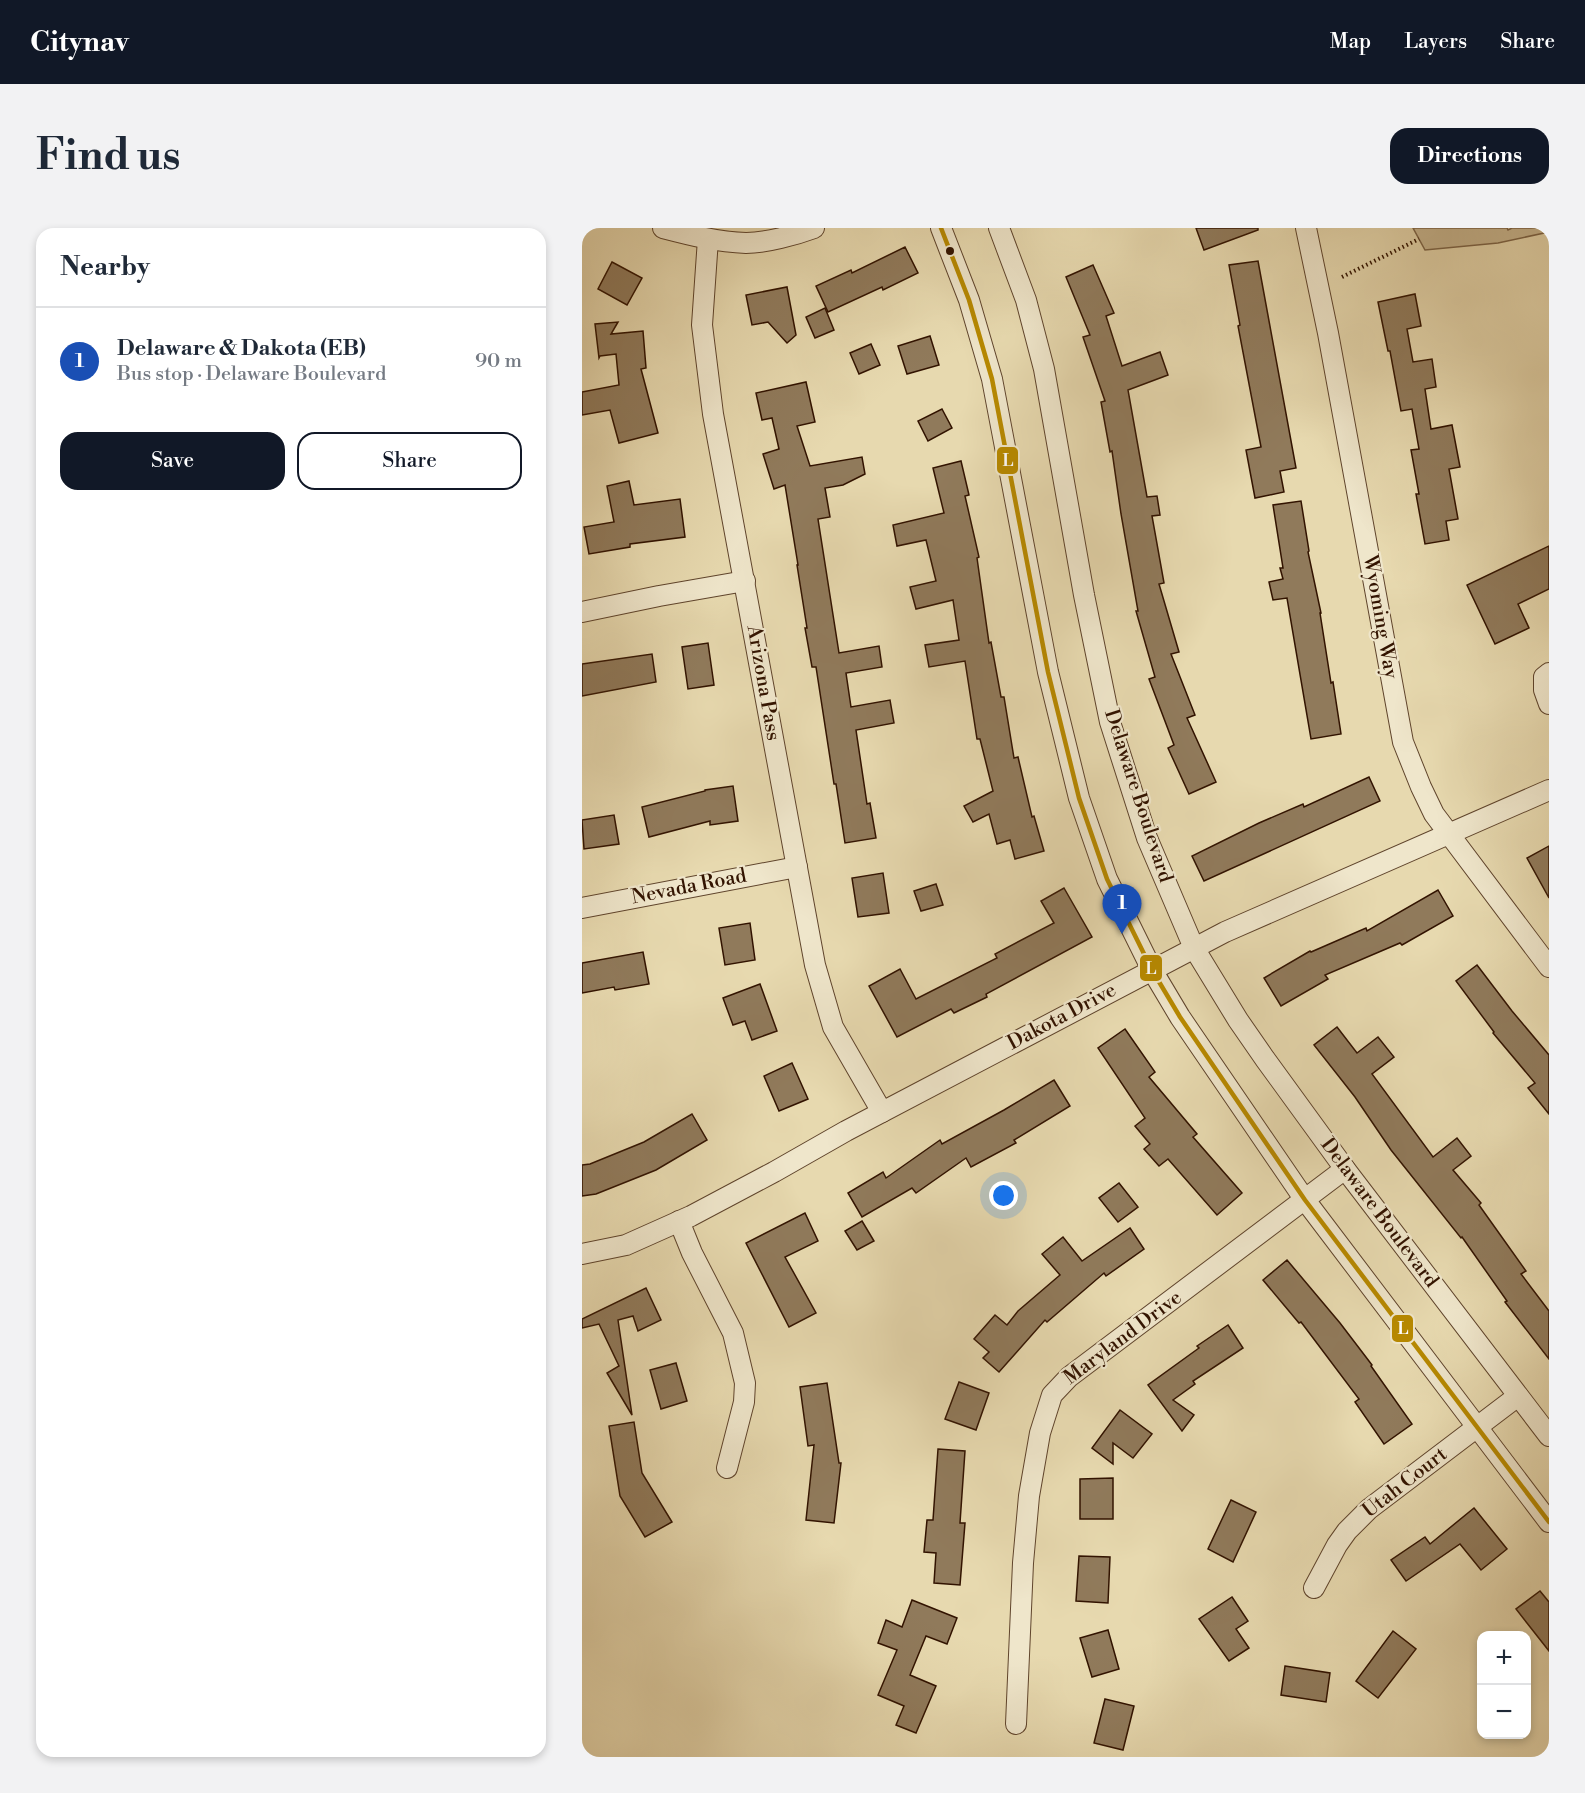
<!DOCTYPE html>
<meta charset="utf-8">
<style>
body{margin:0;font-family:"Libre Bodoni",serif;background:#f2f2f3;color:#1f2937}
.controls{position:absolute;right:18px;bottom:18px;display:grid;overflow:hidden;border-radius:12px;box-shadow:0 3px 9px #0003}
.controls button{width:54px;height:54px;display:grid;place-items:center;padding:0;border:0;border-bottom:2px solid #e0e1e3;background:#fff;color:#1f2937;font:30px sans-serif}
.you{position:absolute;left:422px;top:968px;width:21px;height:21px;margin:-15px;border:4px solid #fff;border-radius:50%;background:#1a73e8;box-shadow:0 0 0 9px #1a73e833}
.badge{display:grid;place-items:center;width:39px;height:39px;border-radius:50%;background:#111827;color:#fff;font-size:20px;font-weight:700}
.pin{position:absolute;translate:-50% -50px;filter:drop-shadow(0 2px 3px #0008)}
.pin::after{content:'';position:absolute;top:32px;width:21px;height:18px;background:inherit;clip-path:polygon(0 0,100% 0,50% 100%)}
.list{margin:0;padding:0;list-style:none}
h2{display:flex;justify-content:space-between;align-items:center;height:78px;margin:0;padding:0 24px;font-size:26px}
h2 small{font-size:20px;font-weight:400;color:#747a83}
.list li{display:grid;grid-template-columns:39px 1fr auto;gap:18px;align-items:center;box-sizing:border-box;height:108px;padding:0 24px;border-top:2px solid #e0e1e3}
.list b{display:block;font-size:22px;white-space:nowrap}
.list p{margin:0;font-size:20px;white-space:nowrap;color:#747a83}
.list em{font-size:20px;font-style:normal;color:#747a83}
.actions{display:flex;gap:12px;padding:18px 24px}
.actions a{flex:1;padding:14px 0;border:2px solid #111827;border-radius:18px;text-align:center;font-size:21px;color:#111827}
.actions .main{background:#111827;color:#fff}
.map{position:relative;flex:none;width:967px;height:1529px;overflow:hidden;border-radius:18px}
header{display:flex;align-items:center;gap:36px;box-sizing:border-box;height:84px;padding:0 30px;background:#111827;color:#fff}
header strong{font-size:28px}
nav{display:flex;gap:33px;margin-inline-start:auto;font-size:21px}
.intro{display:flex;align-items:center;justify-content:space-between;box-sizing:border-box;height:144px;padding:0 36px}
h1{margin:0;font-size:42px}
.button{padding:15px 27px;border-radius:18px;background:#111827;color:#fff;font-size:21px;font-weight:700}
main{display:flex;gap:36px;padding:0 36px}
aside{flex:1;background:#fff;border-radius:18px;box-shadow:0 3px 9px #0003}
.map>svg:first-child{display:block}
.green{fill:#c8b791;stroke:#7d6548;stroke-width:1.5}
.building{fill:#907a5b;stroke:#321300;stroke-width:1.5}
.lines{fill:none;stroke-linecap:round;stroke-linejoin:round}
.minor-casing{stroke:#5f442c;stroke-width:22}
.path{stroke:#321300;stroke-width:4;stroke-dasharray:1.5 3;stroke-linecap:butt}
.minor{stroke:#efe6cb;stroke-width:20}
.bus-1-casing{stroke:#efe6cb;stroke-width:9}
.bus-1{stroke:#b78900;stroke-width:4.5}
.bus-dot{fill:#321300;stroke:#efe6cb;stroke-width:2}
.labels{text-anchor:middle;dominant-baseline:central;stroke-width:4.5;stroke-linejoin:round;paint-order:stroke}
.street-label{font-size:20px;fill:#321300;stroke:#efe6cb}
.line-badge{stroke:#efe6cb;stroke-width:2}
.badge-label{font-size:16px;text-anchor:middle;font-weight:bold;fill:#fff}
</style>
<header>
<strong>Citynav</strong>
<nav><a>Map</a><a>Layers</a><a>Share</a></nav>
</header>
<div class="intro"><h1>Find us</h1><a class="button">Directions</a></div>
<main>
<aside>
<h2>Nearby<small></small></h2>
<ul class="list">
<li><span class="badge" style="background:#1a4fb4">1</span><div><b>Delaware &amp; Dakota (EB)</b><p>Bus stop · Delaware Boulevard</p></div><em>90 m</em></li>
</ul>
<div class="actions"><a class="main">Save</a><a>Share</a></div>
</aside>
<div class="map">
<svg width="967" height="1529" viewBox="0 0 967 1529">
<rect width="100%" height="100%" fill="#e7d9af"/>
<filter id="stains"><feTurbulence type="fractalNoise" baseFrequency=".00333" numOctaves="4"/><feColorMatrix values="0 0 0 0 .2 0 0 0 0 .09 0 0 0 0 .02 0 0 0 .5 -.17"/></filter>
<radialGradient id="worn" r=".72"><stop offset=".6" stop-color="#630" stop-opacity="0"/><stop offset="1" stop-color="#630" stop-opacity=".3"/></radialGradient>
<path class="green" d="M831 0H925L926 2 930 0H967V4L916 15 843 22Z"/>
<g class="building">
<path d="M614 0H676V2L622 22Z"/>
<path d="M323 19 336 45 301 62 300 59 246 84 234 58 269 42 270 45Z"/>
<path d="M676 33 714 240 698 243 702 264 673 270 664 222 679 219 656 98 658 97 647 37Z"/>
<path d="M30 34 60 50 45 77 16 61Z"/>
<path d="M511 37 532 85 524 88 540 138 578 124 586 147 546 162 565 269 575 268 578 287 570 288 582 355 577 356 597 424 589 426 613 487 605 490 634 554 607 566 586 520 592 517 567 451 573 449 554 383H556L539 286 530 223 528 224 519 174 523 173 501 109 508 107 484 49Z"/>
<path d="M205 59 214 107 205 115 186 94 170 97 164 67Z"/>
<path d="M833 66 839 98 825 101 831 134 850 131 854 159 843 161 849 201 870 197 878 239 867 241 876 291 864 293 867 312 843 316 834 266H837L829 222 837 221 830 181 819 183 808 123H806L796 74Z"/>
<path d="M243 80 252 102 233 110 224 89Z"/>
<path d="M36 94 29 106 61 103 64 140 59 141 76 205 37 215 28 182 0 187V164L37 157 34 126 18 128 17 130 13 96Z"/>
<path d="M348 108 357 137 325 146 316 118Z"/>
<path d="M289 116 298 137 277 146 268 125Z"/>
<path d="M224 154 233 194 215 198 228 238 280 229 283 246 261 257 243 260 248 289 236 291 257 425 297 418 300 439 264 445 269 479 308 472 312 495 274 502 285 576 288 575 294 610 263 615 254 556H252L234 439H230L223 400H225L215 337H216L203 257 192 261 181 226 197 221 190 190 180 192 174 165Z"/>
<path d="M360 181 370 200 346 213 336 193Z"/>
<path d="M379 233 387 267 383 268 397 329 395 330 407 415 409 414 419 469H422L432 530 436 529 450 589 452 588 462 623 433 631 428 612 415 616 407 586 391 594 382 578 411 563 398 511H395L383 433 347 439 343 417 377 412 371 372 334 381 328 359 354 353 344 312 315 318 311 297 362 285 351 240Z"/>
<path d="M47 253 52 277 98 271 103 309 48 316V319L7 326 2 299 32 294 25 258Z"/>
<path d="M719 273 727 323 726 324 739 385H738L749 455 751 454 759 506 729 511 705 370 691 372 687 354 701 351 698 340H701L691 277Z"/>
<path d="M967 318V361L936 376 947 400 913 416 885 357Z"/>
<path d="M126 415 132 457 106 461 100 419Z"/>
<path d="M70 426 74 454 0 468V436Z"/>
<path d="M787 549 798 573 622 653 610 628 677 595 721 576 722 579Z"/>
<path d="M151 558 156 593 128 597V593L67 609 60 579 123 563V562Z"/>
<path d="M32 587 37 616 2 621 0 592Z"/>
<path d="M967 618V670L945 630Z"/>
<path d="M301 645 307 685 276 689 270 650Z"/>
<path d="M354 656 361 677 339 683 332 663Z"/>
<path d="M482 660 510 709 404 766 405 769 372 785 369 781 315 809 287 758 318 741 334 771 415 730 413 726 472 695 459 673Z"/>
<path d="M856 662 871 688 820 717 818 715 743 747 746 751 699 778 682 750 728 723 729 724 784 700 785 703Z"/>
<path d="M168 695 173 732 143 737 137 700Z"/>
<path d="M61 724 67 756 33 762 32 759 0 765V735Z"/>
<path d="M895 737 930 783 967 827V886L946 860 953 855 911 805 912 804 874 753Z"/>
<path d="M178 756 195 803 170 812 163 793 151 797 141 770Z"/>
<path d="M755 799 775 825 796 809 812 829 790 846 851 929 875 910 889 928 871 942 899 975 897 977 944 1043 939 1046 967 1083V1131L923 1074 925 1073 880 1009 879 1010 809 922 773 869 732 817Z"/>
<path d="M543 801 573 844 567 849 615 906 611 909 660 965 635 987 586 931 577 938 562 921 568 916 553 898 563 890 516 820Z"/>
<path d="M210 835 226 871 197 883 182 848Z"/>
<path d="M472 852 488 878 432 912 434 915 389 939 384 930 334 965 330 960 280 989 266 965 301 944 304 950 358 912 360 916 422 882Z"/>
<path d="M110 886 125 912 74 942 14 966 0 968V937L8 936 62 914Z"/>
<path d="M537 955 556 979 536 994 517 970Z"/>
<path d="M223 985 236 1013 203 1029 234 1085 207 1099 164 1015Z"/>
<path d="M280 993 292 1013 275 1022 263 1003Z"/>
<path d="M548 1000 562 1021 524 1048 522 1045 465 1094 463 1092 417 1144 401 1130 407 1124 392 1111 413 1087 425 1097 436 1083 478 1047 460 1026 481 1009 500 1033Z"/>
<path d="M705 1032 758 1095 790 1137 789 1138 830 1196 802 1216 773 1174 777 1171 719 1094 717 1095 681 1052Z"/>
<path d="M64 1060 79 1092 56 1103 51 1088 36 1092 50 1187 25 1145 37 1138 17 1096 0 1100V1091Z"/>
<path d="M646 1097 661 1120 611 1153 613 1156 591 1172 612 1187 600 1203 566 1157 617 1120 615 1118Z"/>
<path d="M94 1135 105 1173 79 1181 68 1142Z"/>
<path d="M377 1154 407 1165 394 1202 363 1191Z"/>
<path d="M245 1155 257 1235H259L252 1295 224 1292 232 1217 226 1218 218 1159Z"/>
<path d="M538 1182 570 1206 551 1230 531 1215V1236L510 1220Z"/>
<path d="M52 1194 60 1245 90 1294 63 1309 38 1268 27 1198Z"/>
<path d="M356 1221 383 1223 378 1295H383L378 1357 352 1355 354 1325 342 1324 345 1292H351Z"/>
<path d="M531 1250V1291H498V1251Z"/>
<path d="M649 1272 674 1284 651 1334 626 1321Z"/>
<path d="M892 1280 925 1321 899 1342 878 1316 824 1353 809 1332 843 1309 848 1316Z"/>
<path d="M497 1328 528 1329 526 1375 494 1373Z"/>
<path d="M958 1363 967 1374V1423L934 1381Z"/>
<path d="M650 1369 666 1393 654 1401 667 1420 647 1433 617 1391Z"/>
<path d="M330 1372 375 1390 365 1416 344 1408 328 1447 354 1458 334 1505 314 1497 322 1478 296 1467 315 1422 296 1415 304 1392 320 1399Z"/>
<path d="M526 1402 537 1441 510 1449 498 1410Z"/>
<path d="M811 1403 834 1421 796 1470 774 1453Z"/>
<path d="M703 1438 748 1445 744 1474 699 1467Z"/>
<path d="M523 1471 552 1478 541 1522 512 1515Z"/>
</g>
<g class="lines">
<g class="minor-casing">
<g id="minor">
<path d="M81 0C108 7 135 14 164 15 184 15 213 7 232 0"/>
<path d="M359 0 387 72 410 151 466 444 497 570 525 651 570 742 598 789 723 972 967 1294"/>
<path d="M417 0 444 72 462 141 502 367 528 494 565 610 612 720 656 792 683 831 763 941 967 1208"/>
<path d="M724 0 746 105 821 514 839 559 852 586 967 739"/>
<path d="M126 11 120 97 131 186 233 737 251 799 300 884"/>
<path d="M0 384 77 368 163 353"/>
<path d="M967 445 962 449V462L967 476"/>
<path d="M0 680 215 639"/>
<path d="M97 993 110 1025 151 1105 163 1155 162 1174 145 1240"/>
<path d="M0 1026 44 1017 109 988 192 944 264 903 643 704 967 562"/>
<path d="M732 1360 755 1317 765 1303 787 1281 936 1168"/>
<path d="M434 1496 441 1335 447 1268 458 1205 470 1167 487 1149 763 941"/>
</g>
</g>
<path class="path" d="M760 49 837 11"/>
<use href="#minor" class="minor"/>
<g class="bus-1-casing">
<path id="bus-1" d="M359 0 387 72 410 151 466 444 497 570 525 651 570 742 598 789 723 972 967 1294"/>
</g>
<use href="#bus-1" class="bus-1"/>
</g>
<circle class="bus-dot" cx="368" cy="23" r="5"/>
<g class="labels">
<g class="street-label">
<text transform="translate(798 389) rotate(80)">Wyoming Way</text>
<text transform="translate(181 455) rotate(80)">Arizona Pass</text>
<text transform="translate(556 568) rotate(72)">Delaware Boulevard</text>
<text transform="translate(107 659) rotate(-11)">Nevada Road</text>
<text transform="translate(480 789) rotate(-28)">Dakota Drive</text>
<text transform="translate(797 985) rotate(53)">Delaware Boulevard</text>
<text transform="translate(541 1110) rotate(-37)">Maryland Drive</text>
<text transform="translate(823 1255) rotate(-38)">Utah Court</text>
</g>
</g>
<g class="line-badge">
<rect x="414" y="218" width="23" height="29" rx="6" fill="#b78900"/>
<rect x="557" y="726" width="24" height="28" rx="6" fill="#b78900"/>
<rect x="809" y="1086" width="23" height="29" rx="6" fill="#b78900"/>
</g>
<g class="badge-label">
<text x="426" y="238">L</text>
<text x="569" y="746">L</text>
<text x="821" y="1106">L</text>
</g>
<rect width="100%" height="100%" filter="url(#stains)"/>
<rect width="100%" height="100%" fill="url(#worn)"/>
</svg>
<div class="controls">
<button>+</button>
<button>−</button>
</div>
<div class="you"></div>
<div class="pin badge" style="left:540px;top:706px;background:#1a4fb4">1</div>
</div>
</main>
